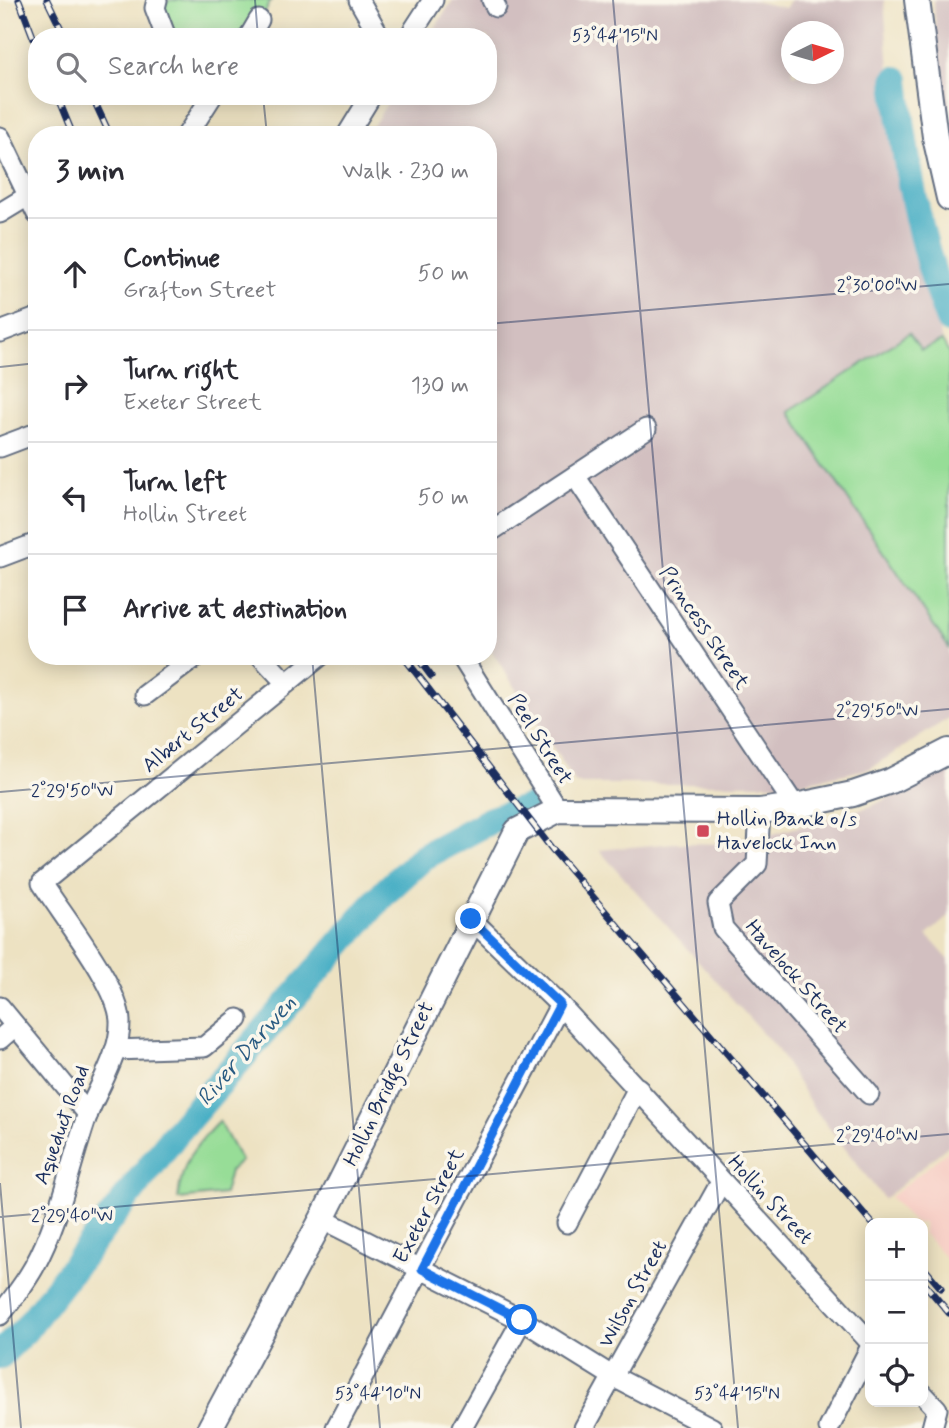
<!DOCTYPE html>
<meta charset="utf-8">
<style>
body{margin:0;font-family:Mynerve,sans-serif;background:#f2f2f3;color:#2b2b33}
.controls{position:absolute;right:21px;bottom:21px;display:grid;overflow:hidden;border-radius:14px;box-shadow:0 4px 18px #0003}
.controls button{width:63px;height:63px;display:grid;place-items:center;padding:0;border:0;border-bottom:2px solid #e1e1e2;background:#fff;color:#2b2b33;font:35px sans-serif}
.compass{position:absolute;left:781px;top:21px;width:63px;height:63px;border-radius:50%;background:#fff;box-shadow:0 4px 18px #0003;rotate:85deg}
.stop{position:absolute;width:21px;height:21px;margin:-16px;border:5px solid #1a73e8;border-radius:50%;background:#fff}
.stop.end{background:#1a73e8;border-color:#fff;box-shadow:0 2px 7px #0008}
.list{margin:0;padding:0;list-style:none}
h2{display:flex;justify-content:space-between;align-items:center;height:91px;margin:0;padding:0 28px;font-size:30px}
h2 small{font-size:23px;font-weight:400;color:#7c7c81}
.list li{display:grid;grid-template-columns:46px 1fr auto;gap:21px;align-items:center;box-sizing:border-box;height:112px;padding:0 28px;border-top:2px solid #e1e1e2}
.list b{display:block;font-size:26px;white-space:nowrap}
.list p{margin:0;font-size:23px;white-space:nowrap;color:#7c7c81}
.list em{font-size:23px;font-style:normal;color:#7c7c81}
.icon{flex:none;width:38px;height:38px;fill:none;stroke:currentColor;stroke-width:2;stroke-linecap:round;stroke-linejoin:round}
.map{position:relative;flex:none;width:949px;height:1428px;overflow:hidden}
.search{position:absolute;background:#fff;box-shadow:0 4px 18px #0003;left:28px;top:28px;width:469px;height:77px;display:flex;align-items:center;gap:18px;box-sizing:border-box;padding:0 24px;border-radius:28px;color:#7c7c81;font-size:26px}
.panel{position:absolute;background:#fff;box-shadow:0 4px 18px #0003;left:28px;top:126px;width:469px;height:539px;border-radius:28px}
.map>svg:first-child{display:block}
.built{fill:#f7d1c8}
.industrial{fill:#d2bfc0;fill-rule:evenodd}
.green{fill:#97dd97;stroke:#59867a;stroke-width:2}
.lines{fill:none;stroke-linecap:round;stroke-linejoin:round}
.river{stroke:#45adc4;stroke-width:28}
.minor-casing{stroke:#646e81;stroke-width:23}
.major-casing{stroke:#646e81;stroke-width:28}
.minor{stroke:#fff;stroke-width:19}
.major{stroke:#fff;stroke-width:24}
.rail-casing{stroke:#1b2f5e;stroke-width:7}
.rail{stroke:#fbf7ec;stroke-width:4.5;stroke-dasharray:13;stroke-linecap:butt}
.route{stroke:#1a73e8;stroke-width:9}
.ticks{fill:none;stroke:#1b2f5e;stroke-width:2;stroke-opacity:0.45}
.poi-dot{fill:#d1495b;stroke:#fbf7ec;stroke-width:2.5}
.labels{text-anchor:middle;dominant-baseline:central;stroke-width:7;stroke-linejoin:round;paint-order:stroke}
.street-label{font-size:21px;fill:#1b2f5e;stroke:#fbf7ec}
.poi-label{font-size:21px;fill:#1b2f5e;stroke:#fbf7ec;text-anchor:start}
.water-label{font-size:23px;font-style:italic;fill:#2a5b82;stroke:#fbf7ec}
.ticks-label{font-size:18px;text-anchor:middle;fill:#1b2f5e;stroke:#fbf7ec;stroke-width:7;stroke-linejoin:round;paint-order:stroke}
</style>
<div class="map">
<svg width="949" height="1428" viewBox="0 0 949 1428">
<rect width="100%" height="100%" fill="#fbf7ec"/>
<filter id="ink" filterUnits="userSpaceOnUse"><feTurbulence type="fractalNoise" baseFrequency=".0143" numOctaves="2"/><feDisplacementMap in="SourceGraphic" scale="14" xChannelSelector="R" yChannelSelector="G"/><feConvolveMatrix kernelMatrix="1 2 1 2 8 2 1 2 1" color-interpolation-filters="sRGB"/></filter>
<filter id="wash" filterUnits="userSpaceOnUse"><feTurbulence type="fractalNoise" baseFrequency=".00686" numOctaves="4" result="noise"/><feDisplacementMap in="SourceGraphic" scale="28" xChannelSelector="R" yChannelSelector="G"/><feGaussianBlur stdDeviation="1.57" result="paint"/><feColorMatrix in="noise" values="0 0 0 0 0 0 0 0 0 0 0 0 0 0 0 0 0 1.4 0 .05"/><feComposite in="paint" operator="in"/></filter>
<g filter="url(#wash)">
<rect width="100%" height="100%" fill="#ede2c2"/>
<path class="built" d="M949 1150V1262L923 1233V1223H914L890 1197Z"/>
<g class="industrial">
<path d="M453 0H497L502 4 509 0H750L785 8 791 0H884L896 167 942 341 949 353V718L869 769 796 784H576L488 645V135H367L392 96H488V37H429ZM792 32H834V74H792Z"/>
<path d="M933 0H949V140L947 131Z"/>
<path d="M949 770V916L927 935 949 960V1145L884 1199 813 1107 777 1049 599 850 674 843 738 844 869 807Z"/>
</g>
<g class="green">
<path d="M271 0 263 17 243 37H172L163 6 169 0Z"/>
<path d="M909 333 921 350 942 341 949 353V648L789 412Z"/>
<path d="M219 1121 241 1161 230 1171 224 1194 178 1199C182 1160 193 1148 219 1121Z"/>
</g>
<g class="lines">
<g class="river">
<path d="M896 80C905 161 919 243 949 320"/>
<path d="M0 1355 25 1330 176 1133 384 893 423 857 491 820 541 804"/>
</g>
</g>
</g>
<g filter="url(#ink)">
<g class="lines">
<g class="minor-casing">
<g id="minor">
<path d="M157 0 155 8 166 37"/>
<path d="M359 0 380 37"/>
<path d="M492 0 496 7"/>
<path d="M249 37 259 20"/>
<path d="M409 37 433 0"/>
<path d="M187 135 212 96"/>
<path d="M347 135 371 96"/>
<path d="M0 137 37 214"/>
<path d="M0 213 28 196"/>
<path d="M0 332 37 318"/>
<path d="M0 447 37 433"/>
<path d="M575 476 795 806"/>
<path d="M488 533 646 429"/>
<path d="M0 557 37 543"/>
<path d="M261 656 286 683"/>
<path d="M461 656 558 810"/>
<path d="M145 695 197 656"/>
<path d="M760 811 757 864 718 903 723 928 869 1094"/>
<path d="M471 919 560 1005 870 1342"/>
<path d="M0 1007 88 1114"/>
<path d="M0 1039 15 1026"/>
<path d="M115 1050 204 1047 238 1019"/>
<path d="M322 1219 522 1320 612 1376 712 1428"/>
<path d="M567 1223 638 1088"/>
<path d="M0 1315C12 1300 25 1283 34 1267 59 1222 70 1165 87 1116 98 1087 121 1053 120 1021 119 986 62 915 42 883L320 656"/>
<path d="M923 1394 937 1409 932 1428"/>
<path d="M336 1428 560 1005"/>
<path d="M462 1428 522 1320"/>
<path d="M584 1428 721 1182"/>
<path d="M829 1428 870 1348"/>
</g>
</g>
<g class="major-casing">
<g id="major">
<path d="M917 0 935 137 949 198"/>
<path d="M210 1428 322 1219 517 831 558 810 760 811 795 806 853 794 891 781 949 751"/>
</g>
</g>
<use href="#minor" class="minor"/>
<use href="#major" class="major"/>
<g class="rail-casing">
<g id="rail">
<path d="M19 0 37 47"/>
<path d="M47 0 65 37"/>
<path d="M57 96 73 135"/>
<path d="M92 96 110 135"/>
<path d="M403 656 552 849 872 1223"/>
<path d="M416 656 431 676"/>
<path d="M923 1267 941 1288"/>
<path d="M923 1282 949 1313"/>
</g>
</g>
<use href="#rail" class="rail"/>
</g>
</g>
<g class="lines" filter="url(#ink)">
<path class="route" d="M471 919 560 1004 422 1269 522 1320"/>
</g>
<path class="ticks" d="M255 0 258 37M613 0 738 1428M263 96 267 135M488 324 949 284M0 367 37 363M312 656 380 1428M0 792 949 709M0 1183 21 1428M0 1217 949 1134"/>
<rect class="poi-dot" x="696" y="824" width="14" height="14" rx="3.5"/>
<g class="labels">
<g class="street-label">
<text transform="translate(704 628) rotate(56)">Princess Street</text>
<text transform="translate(193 730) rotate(-39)">Albert Street</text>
<text transform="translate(540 739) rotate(58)">Peel Street</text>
<text transform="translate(796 977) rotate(49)">Havelock Street</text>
<text transform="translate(389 1084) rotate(-64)">Hollin Bridge Street</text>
<text transform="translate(62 1125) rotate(-70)">Aqueduct Road</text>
<text transform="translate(770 1200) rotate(47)">Hollin Street</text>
<text transform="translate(429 1206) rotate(-62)">Exeter Street</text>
<text transform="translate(633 1294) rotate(-61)">Wilson Street</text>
</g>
<g class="poi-label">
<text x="717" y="819">Hollin Bank o/s<tspan x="717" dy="24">Havelock Inn</tspan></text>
</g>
<g class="water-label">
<text transform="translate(247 1051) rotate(-49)">River Darwen</text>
</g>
</g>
<g class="ticks-label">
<text x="615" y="41">53°44'15"N</text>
<text x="877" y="291">2°30'00"W</text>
<text x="877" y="716">2°29'50"W</text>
<text x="72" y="796">2°29'50"W</text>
<text x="877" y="1141">2°29'40"W</text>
<text x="72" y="1221">2°29'40"W</text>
<text x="378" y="1399">53°44'10"N</text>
<text x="737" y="1399">53°44'15"N</text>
</g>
</svg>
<div class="controls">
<button>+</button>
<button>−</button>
<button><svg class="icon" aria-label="locate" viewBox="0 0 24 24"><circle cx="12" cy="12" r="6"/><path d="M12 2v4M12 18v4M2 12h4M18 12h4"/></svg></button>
</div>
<svg class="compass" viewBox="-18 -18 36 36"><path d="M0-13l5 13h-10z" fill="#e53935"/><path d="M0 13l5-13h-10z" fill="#7c7c81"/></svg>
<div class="stop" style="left:522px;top:1320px"></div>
<div class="stop end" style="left:471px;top:919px"></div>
<div class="search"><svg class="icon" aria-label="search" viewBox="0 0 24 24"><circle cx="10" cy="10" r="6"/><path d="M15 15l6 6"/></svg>Search here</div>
<section class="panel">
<h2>3 min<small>Walk · 230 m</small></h2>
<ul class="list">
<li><svg class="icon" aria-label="ahead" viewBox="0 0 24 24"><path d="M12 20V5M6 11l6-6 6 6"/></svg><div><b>Continue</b><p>Grafton Street</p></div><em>50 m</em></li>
<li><svg class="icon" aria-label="right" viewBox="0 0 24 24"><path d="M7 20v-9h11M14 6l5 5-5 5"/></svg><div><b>Turn right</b><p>Exeter Street</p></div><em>130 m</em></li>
<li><svg class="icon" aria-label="left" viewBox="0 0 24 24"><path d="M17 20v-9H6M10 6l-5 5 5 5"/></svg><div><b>Turn left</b><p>Hollin Street</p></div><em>50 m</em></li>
<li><svg class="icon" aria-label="arrive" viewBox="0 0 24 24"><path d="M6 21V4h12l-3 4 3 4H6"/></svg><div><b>Arrive at destination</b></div></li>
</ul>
</section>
</div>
